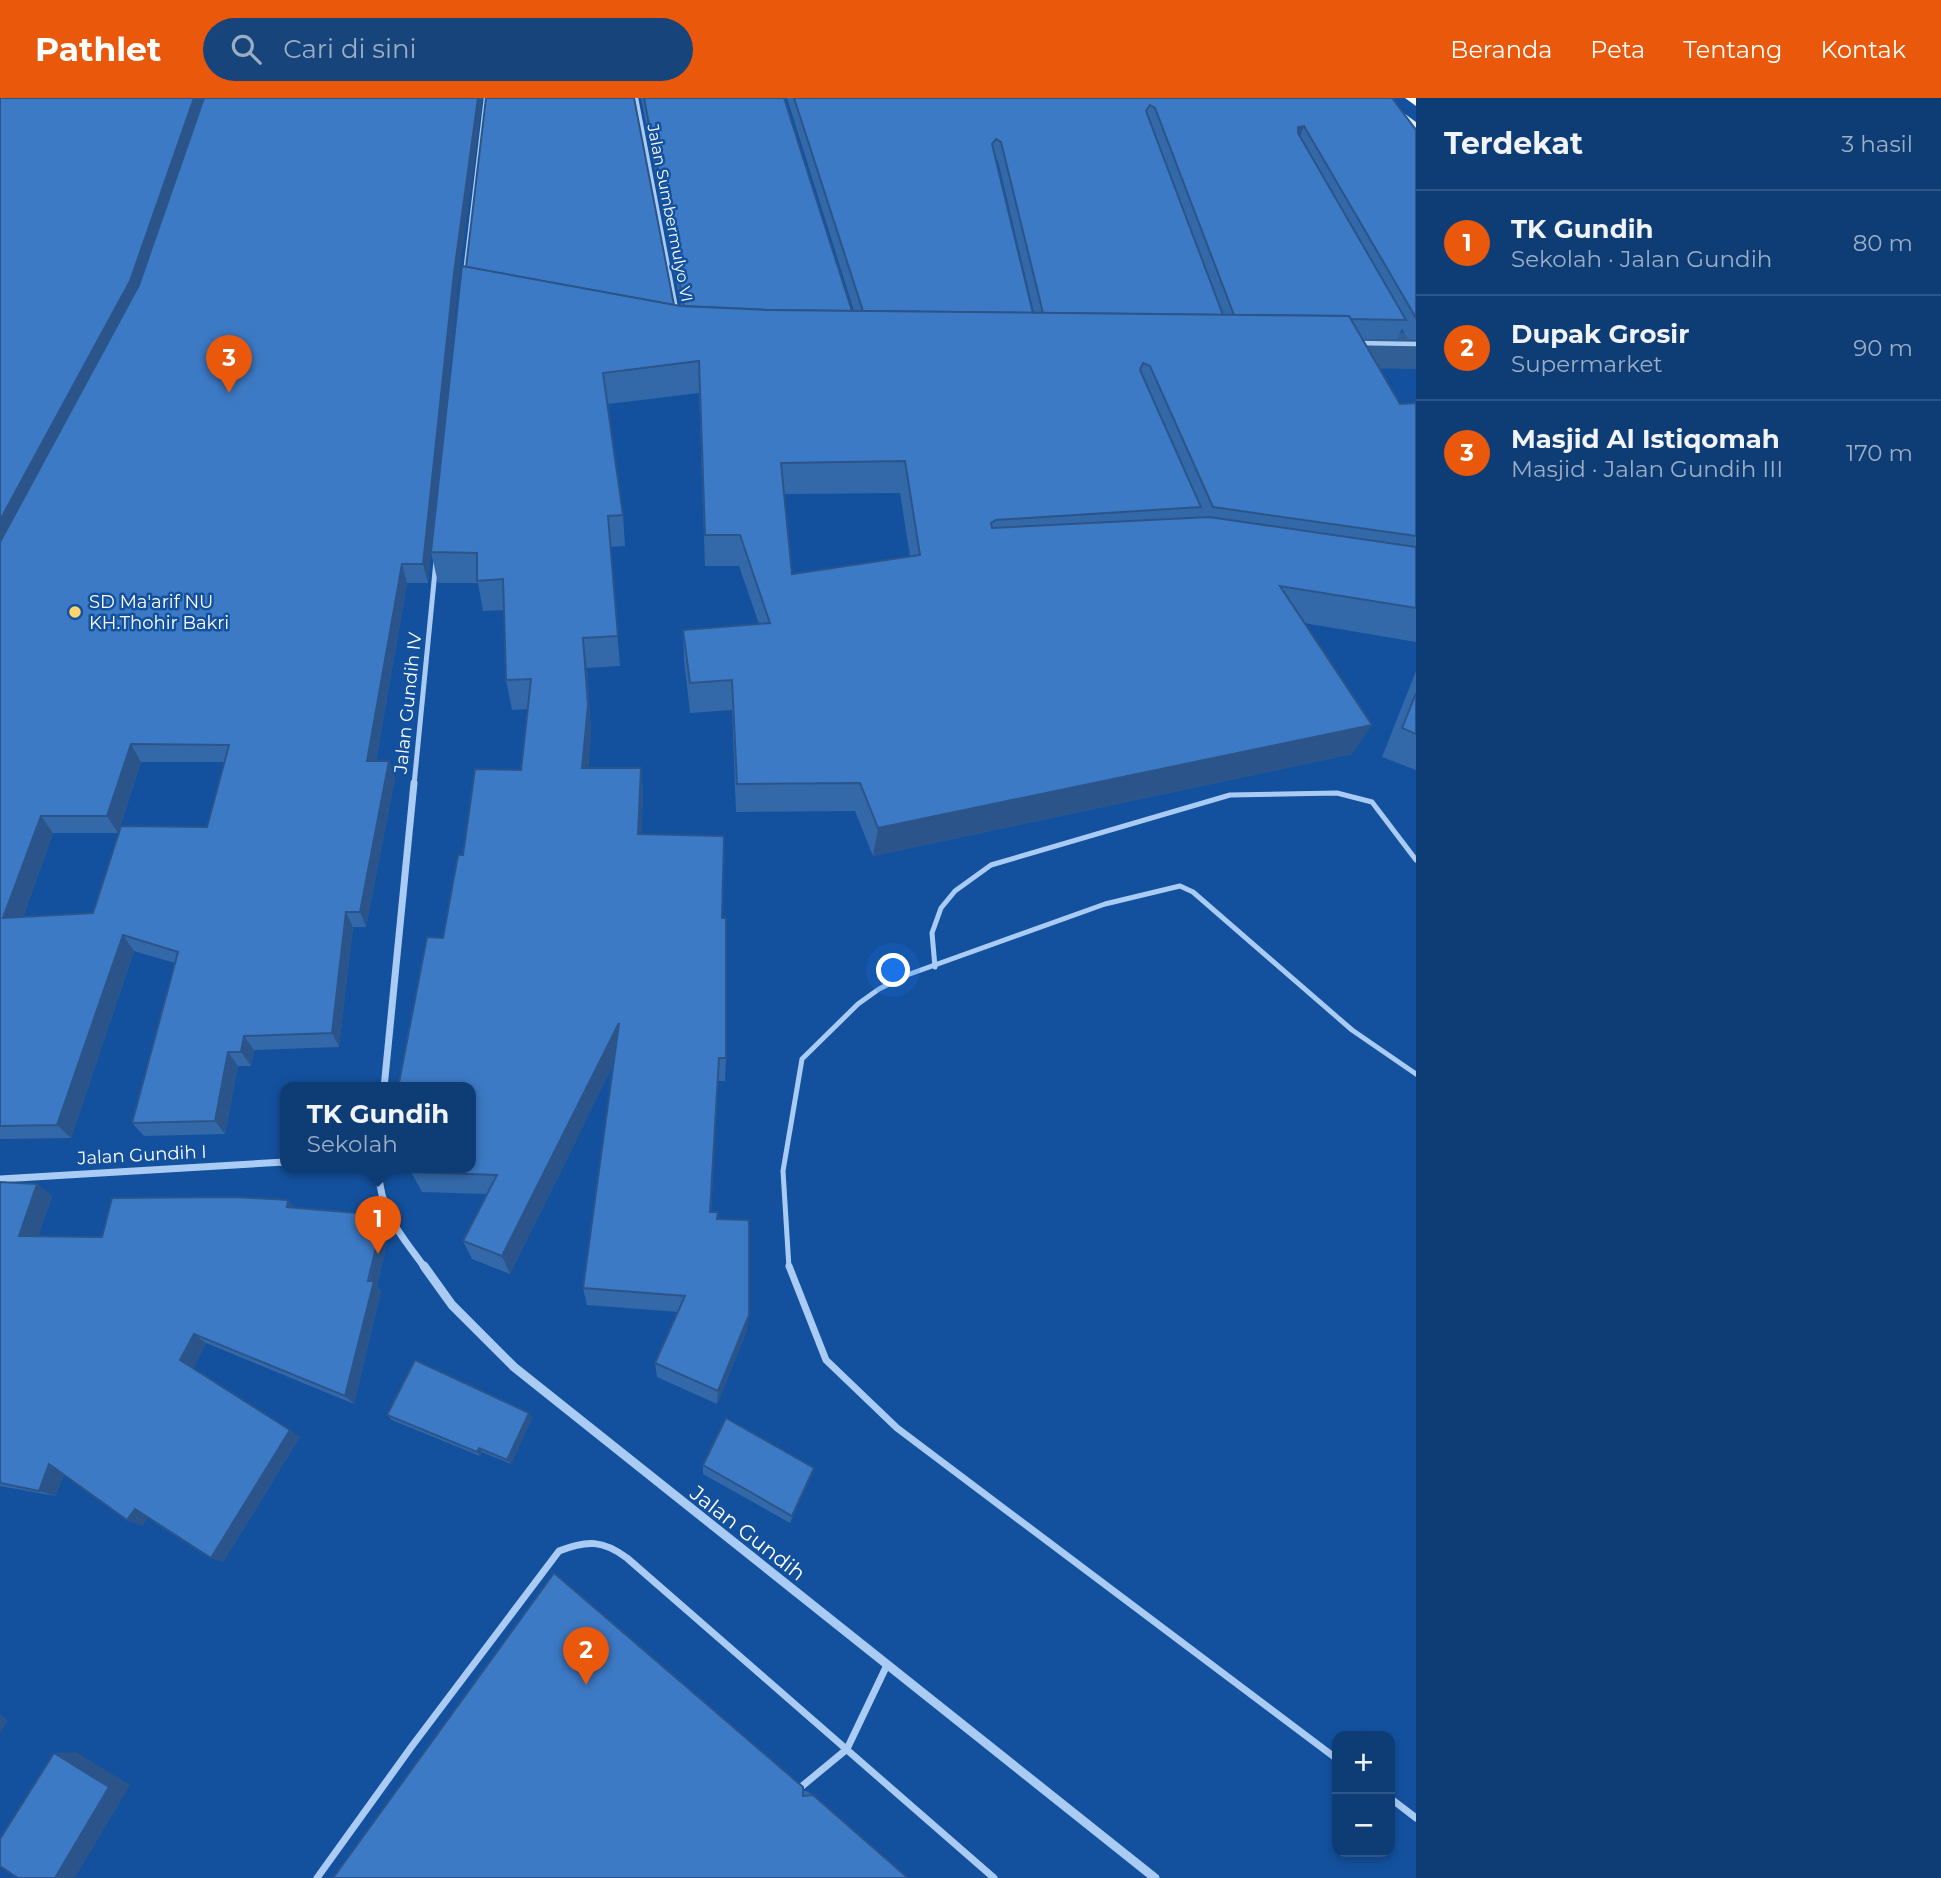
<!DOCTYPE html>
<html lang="id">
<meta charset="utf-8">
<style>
body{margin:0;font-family:Montserrat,sans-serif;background:#17447b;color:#f1f3f6}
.controls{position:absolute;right:21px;bottom:21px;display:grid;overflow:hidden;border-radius:14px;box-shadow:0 4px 10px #0003}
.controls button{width:63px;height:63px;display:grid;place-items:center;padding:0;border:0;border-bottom:2px solid #2e5688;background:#0e3d76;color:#f1f3f6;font:35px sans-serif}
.you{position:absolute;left:894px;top:873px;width:24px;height:24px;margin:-18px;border:5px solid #fff;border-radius:50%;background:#1a73e8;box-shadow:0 0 0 10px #1a73e833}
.badge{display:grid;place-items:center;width:46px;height:46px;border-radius:50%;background:#ea580c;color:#fff;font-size:23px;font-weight:700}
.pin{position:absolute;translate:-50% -58px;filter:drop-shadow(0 2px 4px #0008)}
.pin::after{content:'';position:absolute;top:37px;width:24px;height:21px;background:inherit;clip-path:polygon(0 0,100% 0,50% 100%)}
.popup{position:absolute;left:280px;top:984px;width:196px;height:91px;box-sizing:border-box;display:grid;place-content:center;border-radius:14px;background:#0e3d76;filter:drop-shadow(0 2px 5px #0005);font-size:23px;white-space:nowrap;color:#9baec5}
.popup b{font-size:26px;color:#f1f3f6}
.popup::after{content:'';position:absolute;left:50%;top:100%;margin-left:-14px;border:14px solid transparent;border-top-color:#0e3d76}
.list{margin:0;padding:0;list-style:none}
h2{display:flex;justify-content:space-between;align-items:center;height:91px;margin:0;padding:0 28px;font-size:30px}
h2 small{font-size:23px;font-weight:400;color:#9baec5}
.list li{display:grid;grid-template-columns:46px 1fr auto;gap:21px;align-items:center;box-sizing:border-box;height:105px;padding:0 28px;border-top:2px solid #2e5688}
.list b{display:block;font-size:26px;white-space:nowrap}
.list p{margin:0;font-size:23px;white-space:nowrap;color:#9baec5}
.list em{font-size:23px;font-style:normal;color:#9baec5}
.icon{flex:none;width:38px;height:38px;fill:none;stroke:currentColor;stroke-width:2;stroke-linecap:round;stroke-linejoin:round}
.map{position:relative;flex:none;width:1416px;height:1780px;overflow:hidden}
header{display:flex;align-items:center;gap:42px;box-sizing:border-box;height:98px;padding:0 35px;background:#ea580c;color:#fff}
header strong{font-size:33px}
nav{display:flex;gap:38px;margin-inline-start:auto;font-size:24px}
.search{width:490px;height:63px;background:#17447b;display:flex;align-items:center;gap:18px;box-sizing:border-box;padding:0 24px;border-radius:38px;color:#9baec5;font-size:26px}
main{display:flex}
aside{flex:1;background:#0e3d76}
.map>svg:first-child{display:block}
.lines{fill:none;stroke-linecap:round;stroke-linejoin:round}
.river{fill:#325e96;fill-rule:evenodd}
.lane-far1{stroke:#aaccf4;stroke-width:5}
.lane{stroke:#aaccf4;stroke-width:7}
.street-far3{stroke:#aaccf4;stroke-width:4.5}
.street-far2{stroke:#aaccf4;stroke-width:5}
.street-far1{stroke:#aaccf4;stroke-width:7}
.street{stroke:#aaccf4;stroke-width:9}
.secondary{fill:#daeafd;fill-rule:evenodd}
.primary{fill:#f7faff;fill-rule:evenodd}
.wall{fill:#3469a9;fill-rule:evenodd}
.shaded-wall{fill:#2b558a}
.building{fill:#3d7ac5;stroke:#2b558a;stroke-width:2;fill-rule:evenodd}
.poi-dot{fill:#ffd46d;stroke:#13519e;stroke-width:2.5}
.labels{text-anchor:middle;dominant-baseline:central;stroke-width:5;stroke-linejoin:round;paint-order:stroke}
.far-street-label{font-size:16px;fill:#fff;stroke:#13519e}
.poi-label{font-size:18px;fill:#fff;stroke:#13519e;text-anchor:start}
.street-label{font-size:18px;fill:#fff;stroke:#13519e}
.near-street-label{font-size:21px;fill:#fff;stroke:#13519e}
</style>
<header>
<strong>Pathlet</strong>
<div class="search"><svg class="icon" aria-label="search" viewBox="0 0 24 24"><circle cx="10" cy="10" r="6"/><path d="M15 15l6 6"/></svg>Cari di sini</div>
<nav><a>Beranda</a><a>Peta</a><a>Tentang</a><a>Kontak</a></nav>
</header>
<main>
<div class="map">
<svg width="1416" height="1780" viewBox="0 0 1416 1780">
<rect width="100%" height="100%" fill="#13519e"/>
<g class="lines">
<path class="river" d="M1244 232 1416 235V271L1244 268 1222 263 1213 250 1222 237Z"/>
<g class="lane-far1">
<path d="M935 869 932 835 941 810 955 793 991 767 1230 697 1337 695 1372 704 1416 762"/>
<path d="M789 1170 783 1073 802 961 858 906 879 891 907 877 1105 806 1180 788 1193 794 1352 932 1416 976"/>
</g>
<g class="lane">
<path d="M789 1168 826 1262 897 1330 1337 1661"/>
<path d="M801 1689 847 1651 887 1567"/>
<path d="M1390 1700 1416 1720"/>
<path d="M317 1780 412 1648 559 1453C587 1442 603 1442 627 1460L994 1780"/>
</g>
<g class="street-far3">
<path d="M636 0 677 216"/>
<path d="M465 176 486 0"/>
<path d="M1355 245 1416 246"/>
</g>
<path class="street-far2" d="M414 687 436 463"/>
<g class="street-far1">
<path d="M384 990 414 685"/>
<path d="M378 1070C381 1117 399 1134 425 1170"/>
<path d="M0 1081 285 1064"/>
</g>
<path class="street" d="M424 1168 452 1207 514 1269 1155 1780"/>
<path class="secondary" d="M1374 0H1383L1416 24V30Z"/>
<path class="primary" d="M1405 0H1416V8Z"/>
</g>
<g class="wall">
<path d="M0 0 457 194 428 485H407L376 663H389L395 680 366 829H353L339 949 254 952 251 968H238L225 1036 144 1038 132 1025 175 865 134 853 71 1040 0 1041ZM141 664H224L207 729 93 815 23 819 53 735H118Z"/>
<path d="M641 0H784L852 213H854L787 0H1392L1416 32V241H1408L1402 231 1397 241H1362L1400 306 1416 305V544L1304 525 1352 656 873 758 855 713 736 714 732 612 690 615 684 562 683 532 759 526 739 468H705L699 295 608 306 623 417 625 448 610 449 620 568 587 570 591 636 588 670H641L643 699 641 736 722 820 726 960 725 983H718L711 1114 717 1121 747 1232 717 1306 657 1279 655 1265 678 1214 587 1207 583 1190 613 967 510 1176 472 1161 463 1143 487 1096 422 1094 411 1074 471 1070 443 840 463 757 521 672 528 611 512 612 506 582 504 512 483 513 478 485H438L431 454 466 169 681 208ZM995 61 998 63 1034 215H1033ZM900 395 910 458 792 476 784 396Z"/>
<path d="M1416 573V672L1382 659Z"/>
<path d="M0 1084 52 1098 38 1138 102 1139 288 1102 294 1110 381 1117 390 1131 377 1188 381 1193 354 1306 206 1245 193 1270 300 1339 223 1464 148 1419 142 1428 64 1377 55 1398 0 1388Z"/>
<path d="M387 1317 532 1320 511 1366 482 1354 480 1358 392 1322Z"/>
<path d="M703 1367 814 1370 790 1425 703 1376Z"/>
<path d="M803 1693H806L813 1697 333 1780Z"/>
</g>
<g class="shaded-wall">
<path d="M194 0H206L138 202 0 462V422Z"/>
<path d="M478 0H483L457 194 428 485 423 466 454 175Z"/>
<path d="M1304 28 1297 47 1298 29Z"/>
<path d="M402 466 407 485 373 680 367 663Z"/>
<path d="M583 540 587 570 591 636 586 699 582 670Z"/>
<path d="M1372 627 1352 656 873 758 878 730Z"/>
<path d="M131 646 141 664 118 735 107 718Z"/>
<path d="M389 663 395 680 366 829 360 814Z"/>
<path d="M641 670 643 699 640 764 638 736Z"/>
<path d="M41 718 53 735 17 836 3 820Z"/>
<path d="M346 814 353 829 339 949 332 935Z"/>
<path d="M123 837 134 853 71 1040 57 1027Z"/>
<path d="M619 925 622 949 510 1176 502 1158Z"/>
<path d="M244 938 254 952 251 968 241 954Z"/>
<path d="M228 954 238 968 225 1036 215 1023Z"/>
<path d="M719 960 718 983 710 1132V1114Z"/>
<path d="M37 1086 52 1098 34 1149 19 1138Z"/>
<path d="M288 1102 297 1114 287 1109Z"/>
<path d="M383 1120 390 1131 377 1188 381 1193 354 1306 345 1298Z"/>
<path d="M749 1217 747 1232 717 1306 718 1293Z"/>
<path d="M194 1236 206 1245 193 1271 180 1262Z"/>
<path d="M529 1315 532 1320 511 1366 507 1362Z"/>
<path d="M290 1332 300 1339 223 1464 211 1460Z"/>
<path d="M479 1350 482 1354 480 1358 477 1354Z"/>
<path d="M49 1366 66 1373 55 1398 39 1393Z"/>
<path d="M135 1411 150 1416 142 1428 127 1422Z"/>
<path d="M0 1616 8 1623 0 1635Z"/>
<path d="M76 1654 130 1687 75 1780H55L54 1655Z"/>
</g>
<g class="building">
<path d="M0 0H194L130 183 0 422Z"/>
<path d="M204 0H478L454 175 423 466H402L367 663H389L360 814H346L332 935 244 938 241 954H228L215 1023 132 1025 178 854 123 837 57 1027 0 1028V444L139 187ZM131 646 229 647 207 729 121 728 93 815 3 820 41 718H107Z"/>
<path d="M486 0H634L674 207 466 169Z"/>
<path d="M644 0H784L852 213 767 212 684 208Z"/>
<path d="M794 0H1392L1416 32V220L1304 28 1298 29V35L1406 222 1351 221 1349 218 1234 217 1155 10 1150 7 1146 13 1223 217 1043 215 1001 44 996 41 992 46 1033 215 863 213Z"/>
<path d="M462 168 680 208 767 212 1349 218 1400 306 1416 305V438L1213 409 1150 268 1143 265 1140 272 1201 409 996 422 991 425 992 430 1209 419 1416 449V510L1280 488 1372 627 878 730 860 685 737 686 732 582 690 585 683 532 770 525 740 437H705L699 263 603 275 623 417 608 418 618 538 583 540 588 607 582 670H641L638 736 724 738 722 820H726V960H719L710 1114H718L717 1121 749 1122V1217L718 1293 655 1265 685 1198 583 1190 619 925 502 1158 463 1143 497 1077 411 1074 412 1070H471V990H398L427 839 443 840 458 757H463L475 671 521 672 531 581 506 582 503 481 477 483V455L431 454ZM905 363 920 457 792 476 781 365Z"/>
<path d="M1416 595V636L1402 630Z"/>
<path d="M0 1084 37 1086 19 1138 102 1139 112 1100 234 1099 288 1102 287 1109 381 1117 383 1120 368 1183H374L345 1298 194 1236 180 1262 290 1332 211 1460 135 1411 127 1422 49 1366 39 1393 0 1385Z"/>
<path d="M415 1262 529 1315 507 1362 479 1350 477 1354 387 1317Z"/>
<path d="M726 1320 814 1370 792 1418 703 1367Z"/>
<path d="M554 1475 803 1689V1698L813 1697 908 1780H333Z"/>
<path d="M54 1655 109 1689 55 1780H18L0 1768V1741Z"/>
</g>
<circle class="poi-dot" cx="75" cy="514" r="7"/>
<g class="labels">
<g class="far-street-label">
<text transform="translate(670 115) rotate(79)">Jalan Sumbermulyo VI</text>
</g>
<g class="poi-label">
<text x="89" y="504">SD Ma'arif NU<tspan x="89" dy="21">KH.Thohir Bakri</tspan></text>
</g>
<g class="street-label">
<text transform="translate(408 605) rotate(-84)">Jalan Gundih IV</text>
<text transform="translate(142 1057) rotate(-3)">Jalan Gundih I</text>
</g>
<g class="near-street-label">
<text transform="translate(748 1435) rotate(38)">Jalan Gundih</text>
</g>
</g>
</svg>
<div class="controls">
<button>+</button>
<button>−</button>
</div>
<div class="you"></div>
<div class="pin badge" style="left:378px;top:1156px">1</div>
<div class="popup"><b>TK Gundih</b>Sekolah</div>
<div class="pin badge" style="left:586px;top:1587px">2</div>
<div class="pin badge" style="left:229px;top:295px">3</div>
</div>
<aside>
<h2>Terdekat<small>3 hasil</small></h2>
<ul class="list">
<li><span class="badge">1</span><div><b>TK Gundih</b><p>Sekolah · Jalan Gundih</p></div><em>80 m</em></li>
<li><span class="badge">2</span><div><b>Dupak Grosir</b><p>Supermarket</p></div><em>90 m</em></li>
<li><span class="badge">3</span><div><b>Masjid Al Istiqomah</b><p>Masjid · Jalan Gundih III</p></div><em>170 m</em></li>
</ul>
</aside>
</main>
